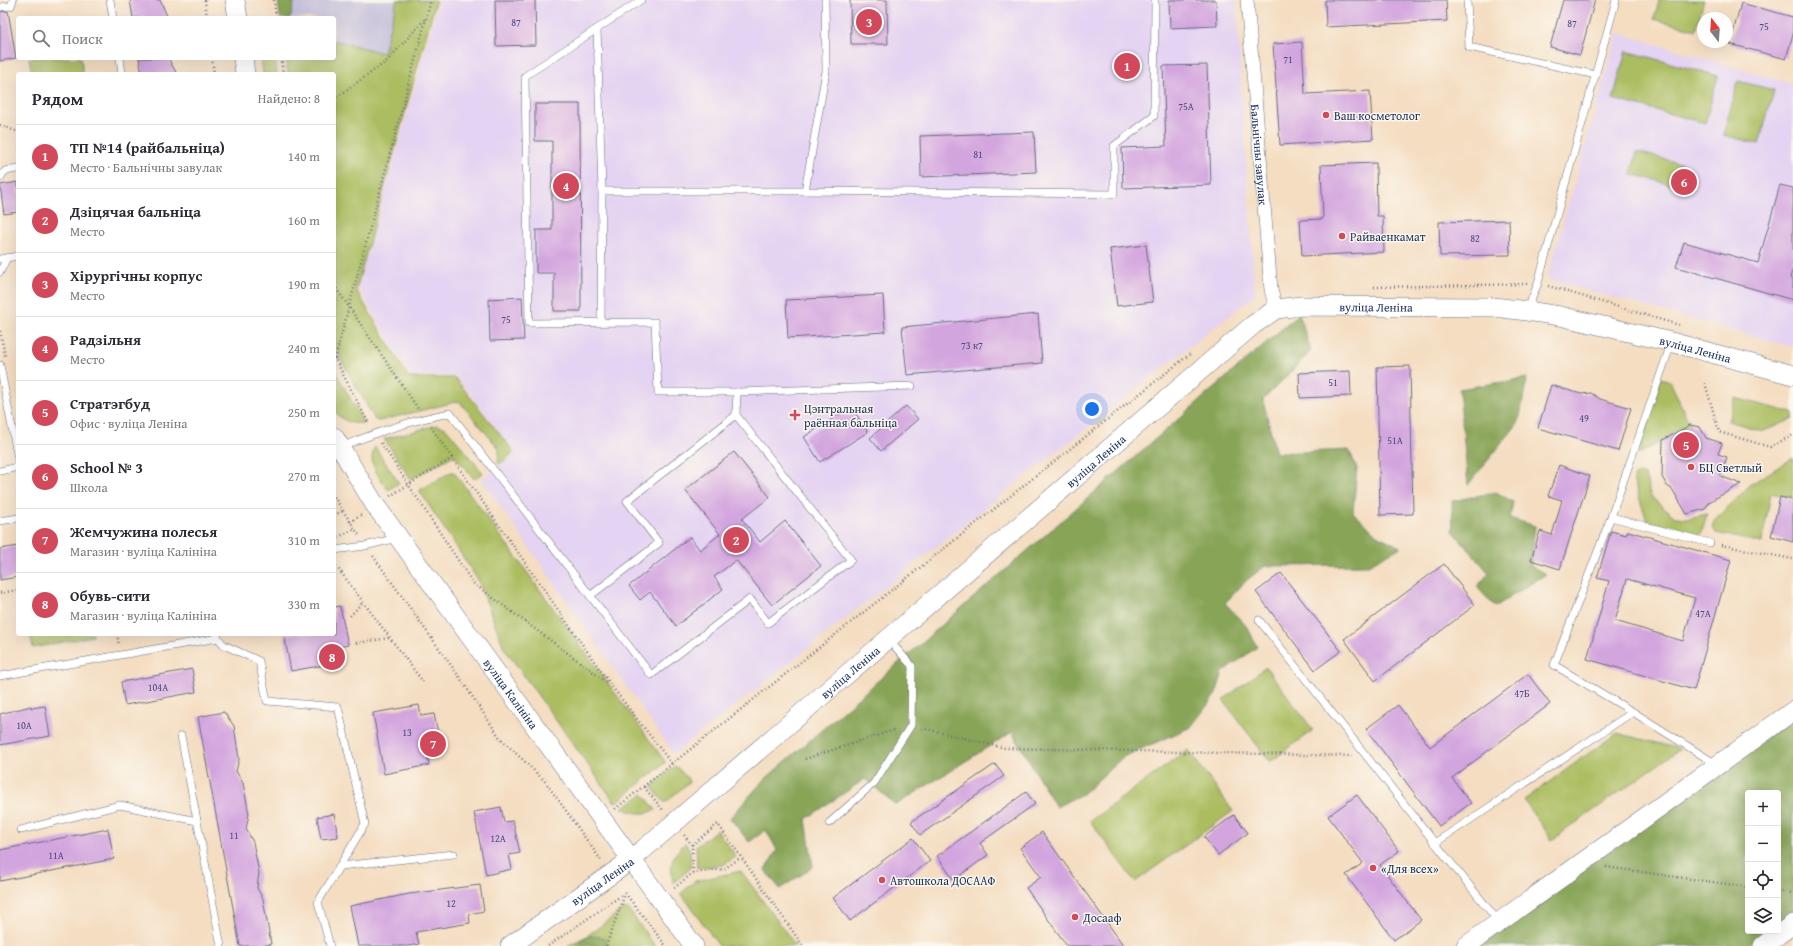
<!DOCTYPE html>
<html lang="ru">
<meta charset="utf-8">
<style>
body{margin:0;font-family:"Gentium Book Plus",serif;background:#f2f2f3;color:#2b2b33}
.controls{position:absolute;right:12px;bottom:12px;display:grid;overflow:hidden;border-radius:4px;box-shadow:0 4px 16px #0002}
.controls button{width:36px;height:36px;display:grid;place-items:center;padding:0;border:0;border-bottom:1px solid #e1e1e2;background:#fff;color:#2b2b33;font:20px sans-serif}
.compass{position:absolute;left:1697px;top:12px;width:36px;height:36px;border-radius:50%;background:#fff;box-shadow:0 4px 16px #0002;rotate:343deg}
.you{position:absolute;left:1092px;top:409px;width:14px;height:14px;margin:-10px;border:3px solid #fff;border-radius:50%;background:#1a73e8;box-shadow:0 0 0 6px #1a73e833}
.badge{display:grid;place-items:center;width:26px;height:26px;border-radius:50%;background:#d1495b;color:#fff;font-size:13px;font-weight:700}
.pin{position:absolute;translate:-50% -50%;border:2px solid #fff;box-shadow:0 1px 4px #0006}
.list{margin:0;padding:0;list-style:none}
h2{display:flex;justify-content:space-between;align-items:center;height:52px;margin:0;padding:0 16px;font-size:17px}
h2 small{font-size:13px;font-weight:400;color:#7c7c81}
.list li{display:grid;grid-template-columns:26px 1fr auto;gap:12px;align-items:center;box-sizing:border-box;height:64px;padding:0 16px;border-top:1px solid #e1e1e2}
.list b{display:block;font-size:15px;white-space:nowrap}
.list p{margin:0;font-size:13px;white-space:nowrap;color:#7c7c81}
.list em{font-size:13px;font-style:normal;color:#7c7c81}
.icon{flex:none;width:22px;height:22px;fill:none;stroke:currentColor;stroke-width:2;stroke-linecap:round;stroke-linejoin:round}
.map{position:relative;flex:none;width:1793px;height:946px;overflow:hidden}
.search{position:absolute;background:#fff;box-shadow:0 4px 16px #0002;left:16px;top:16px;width:320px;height:44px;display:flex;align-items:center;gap:10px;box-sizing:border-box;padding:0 14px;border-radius:4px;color:#7c7c81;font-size:15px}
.panel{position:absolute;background:#fff;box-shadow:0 4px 16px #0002;left:16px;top:72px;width:320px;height:564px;border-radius:4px}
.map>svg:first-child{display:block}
.built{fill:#e4d3f2}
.industrial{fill:#c6c0da}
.green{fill:#abbd61;stroke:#637660}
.forest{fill:#88a457;stroke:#526a5a}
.building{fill:#d3a5df;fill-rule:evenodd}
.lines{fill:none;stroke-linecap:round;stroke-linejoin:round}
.lane-casing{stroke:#676c81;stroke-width:8}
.street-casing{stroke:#676c81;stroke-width:14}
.secondary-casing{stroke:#676c81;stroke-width:20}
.path{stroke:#676c81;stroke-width:2.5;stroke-dasharray:1 3;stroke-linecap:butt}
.lane{stroke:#fff;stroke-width:7}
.street{stroke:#fff;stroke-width:13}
.secondary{stroke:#fff;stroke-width:19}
.poi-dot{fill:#d1495b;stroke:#fbf7ec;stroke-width:1.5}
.labels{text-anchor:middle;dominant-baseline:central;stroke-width:3;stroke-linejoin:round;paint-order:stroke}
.number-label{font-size:10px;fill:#494c7e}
.poi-label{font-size:12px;fill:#1b2f5e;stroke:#fbf7ec;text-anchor:start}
.street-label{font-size:12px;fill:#1b2f5e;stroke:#fbf7ec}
</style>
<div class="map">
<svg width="1793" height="946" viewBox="0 0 1793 946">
<rect width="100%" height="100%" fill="#fbf7ec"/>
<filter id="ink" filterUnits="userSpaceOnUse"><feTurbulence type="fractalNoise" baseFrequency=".025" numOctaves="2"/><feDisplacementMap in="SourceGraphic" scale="8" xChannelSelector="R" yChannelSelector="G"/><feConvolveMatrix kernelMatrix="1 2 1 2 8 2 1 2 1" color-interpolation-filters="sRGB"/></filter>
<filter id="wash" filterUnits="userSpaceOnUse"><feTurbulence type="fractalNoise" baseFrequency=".012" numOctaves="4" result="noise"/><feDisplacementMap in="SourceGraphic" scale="16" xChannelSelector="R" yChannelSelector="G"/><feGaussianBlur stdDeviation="0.9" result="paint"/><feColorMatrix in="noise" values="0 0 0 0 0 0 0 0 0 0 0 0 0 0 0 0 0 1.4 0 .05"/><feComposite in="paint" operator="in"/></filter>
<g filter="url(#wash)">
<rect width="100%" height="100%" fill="#f4ddc1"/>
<g class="built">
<path d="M439 0H1236L1255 295 674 754 481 479 516 453 456 376H410L358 288Z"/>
<path d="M1618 33 1793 84V347L1547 279Z"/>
</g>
<path class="industrial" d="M295 0H397L383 53 334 40V18H290Z"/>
<g class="green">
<path d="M397 0H436L356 290 409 378H455L514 452 500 464 498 463 499 448 497 446 459 401 379 421 375 420 340 358 334 343V74H288L286 58H334V40L383 53Z"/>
<path d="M1659 0H1704L1696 30 1654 19Z"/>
<path d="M1626 51 1718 76 1705 123 1613 99Z"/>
<path d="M29 58H81L83 74H32Z"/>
<path d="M261 58H275L277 74H263Z"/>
<path d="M1738 81 1774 90 1759 144 1723 135Z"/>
<path d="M1637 152 1683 164 1677 186 1631 174Z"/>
<path d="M334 369 364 423C350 425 344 421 335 412Z"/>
<path d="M1661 378 1670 381 1690 425 1639 454Z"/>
<path d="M1735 398 1793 413V419L1764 431 1728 421Z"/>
<path d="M437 425 446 428 483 473 474 479 454 455 411 479 384 439Z"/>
<path d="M375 447 399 483 388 490C379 476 366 463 375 447Z"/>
<path d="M1793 458V498L1771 493 1762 543 1716 533 1712 528 1714 521 1751 484Z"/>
<path d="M451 472H454L664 760 665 763 617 802 614 801 504 648 478 580 420 492V490Z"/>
<path d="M1639 474 1645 475 1651 497 1675 517 1688 518 1707 514 1701 534 1695 537 1648 523 1633 480 1634 476Z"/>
<path d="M30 634H93V636L33 648Z"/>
<path d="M1266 667 1313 730 1270 762 1223 700Z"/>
<path d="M1617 733 1680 749 1552 840 1524 800Z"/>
<path d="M1188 750 1233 811 1135 882 1090 821Z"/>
<path d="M674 767H677L688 779 689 782 666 802H664L652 788 653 785Z"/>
<path d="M643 794 656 810C643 815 635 814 622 808Z"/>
<path d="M717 830 736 857 723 865 697 868 696 846Z"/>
<path d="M685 843 690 850 691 868 673 883C670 864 670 858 685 843Z"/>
<path d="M741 871 796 946H719L681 893 695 881Z"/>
<path d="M623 909 629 910 655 946H610L602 937 587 936 574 946H567L587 936Z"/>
</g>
<g class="forest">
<path d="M278 0H295L290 18H280Z"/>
<path d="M1299 314 1311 351 1263 400 1276 453 1349 450 1357 468 1353 512 1377 535 1401 547 1368 565 1265 566 1247 580 1225 603 1248 628 1257 647 1223 672 1216 694 1191 727 1123 757 1084 793 1056 807 1012 732 896 805 865 779 806 819 813 867 780 889 765 870 777 850 766 830 749 842 730 818 763 781Z"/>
<path d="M1527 378 1519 422 1468 485 1459 389Z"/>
<path d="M1496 492 1513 502 1510 518 1535 526 1531 566 1546 574 1495 607 1477 587 1489 573 1453 531 1452 501Z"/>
<path d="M1793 718V912L1778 923V793H1748V931H1767L1746 946H1477Z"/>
<path d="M587 936 602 937 610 946H574Z"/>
</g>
<g id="blocks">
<g class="building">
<path d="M130 0H160L168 18H133Z"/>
<path d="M495 0H535L536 45 496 46Z"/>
<path d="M850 0H887L888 44H851Z"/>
<path d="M1169 0H1216L1217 26 1170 28Z"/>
<path d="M1325 0H1446L1447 21 1326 27Z"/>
<path d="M1563 0H1595L1580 55 1550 47Z"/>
<path d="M1741 3 1793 17V34L1786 59 1730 44Z"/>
<path d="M8 11 16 58 0 61V12Z"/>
<path d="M1302 42 1305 94 1370 91 1373 139 1280 145 1273 44Z"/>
<path d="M1135 57 1136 73 1120 74 1119 58Z"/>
<path d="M139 58H168L177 74H142Z"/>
<path d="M1207 65 1211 185 1123 188 1122 148 1166 146 1163 66Z"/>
<path d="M535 104H580L581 311H554V273H536V230H552V141H535Z"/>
<path d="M1034 132 1036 172 921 177 920 136Z"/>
<path d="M1376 163 1377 216H1383L1384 252 1302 256 1300 220 1323 219 1321 165Z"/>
<path d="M18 182V212L4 214 0 185Z"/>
<path d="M1780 185 1793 188V268L1790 278 1793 279V300L1676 267 1684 242 1758 263Z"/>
<path d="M1509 220 1510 255 1440 256 1439 222Z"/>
<path d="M1146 245 1153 302 1117 306 1110 249Z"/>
<path d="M883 295 885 332 788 338 786 300Z"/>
<path d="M522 297 524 340 490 341 489 299Z"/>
<path d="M1038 314 1042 363 907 375 902 327Z"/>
<path d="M1410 366 1413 514 1380 515 1377 367Z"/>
<path d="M1350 371 1351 396 1300 398 1299 373Z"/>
<path d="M1551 385 1581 394 1591 393 1600 399 1631 408 1618 451 1538 428Z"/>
<path d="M906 406 918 419 881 451 870 438Z"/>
<path d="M851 407 868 432 820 462 804 437Z"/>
<path d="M1690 425 1700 427 1706 438 1722 443 1718 454 1727 457 1720 476 1741 484 1709 502 1705 509 1687 514 1672 489 1667 486 1662 477 1663 440Z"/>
<path d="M734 452 770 497 742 519 760 542 785 521 821 566 772 605 736 560 714 577 723 589 676 626 650 592 640 600 629 586 690 537 700 550 720 534 685 490Z"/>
<path d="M1559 465 1590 476 1560 569 1531 560 1540 531 1552 535 1562 500 1548 496Z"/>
<path d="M1780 497 1793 500V542L1771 536Z"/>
<path d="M1611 531 1626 535 1628 531 1731 560 1694 690 1587 659 1609 581 1597 578ZM1627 579 1695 598 1683 641 1615 621Z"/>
<path d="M18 546V577L0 580V549Z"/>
<path d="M1444 564 1475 605 1375 681 1344 639Z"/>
<path d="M1281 573 1341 651 1315 670 1256 592Z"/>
<path d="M340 606 348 645 334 648 336 663 291 671 284 634H334V607Z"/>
<path d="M192 669 196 692 125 705 121 682Z"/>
<path d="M1528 674 1550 704 1452 778 1471 803 1439 826 1366 729 1398 705 1430 747Z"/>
<path d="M419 705 421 716 434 714 441 747 426 751 429 765 384 774 373 713Z"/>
<path d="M31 706V708L45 706 50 736 0 745V714Z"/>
<path d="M224 712 234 726 239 759 236 771 243 783 249 814 246 829 253 842 259 873 257 888 263 899 271 944 261 946H240L198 717Z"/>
<path d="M995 764 1004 776 920 835 911 822Z"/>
<path d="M1026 792 1035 804 980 843 988 855 954 880 937 856Z"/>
<path d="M1357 795 1399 851 1380 865 1421 920 1394 940 1346 875 1363 863 1328 816Z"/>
<path d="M501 807 504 822 513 821 520 853 509 855 512 869 486 875 474 812Z"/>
<path d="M334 814 338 837 321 839 317 817Z"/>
<path d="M1234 815 1248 833 1218 855 1204 837Z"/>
<path d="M108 829 114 859 0 881V850Z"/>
<path d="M1042 832 1124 946H1067L1026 888 1041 877 1020 848Z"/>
<path d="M913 838 930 861 850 921 833 898Z"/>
<path d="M480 885 484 911 469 914 470 923 416 932 419 944 408 946H358L350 906 409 894Z"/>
</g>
</g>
</g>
<g filter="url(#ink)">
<use href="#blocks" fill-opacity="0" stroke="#676c81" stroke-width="1"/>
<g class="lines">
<g class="lane-casing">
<g id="lane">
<path d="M110 0 113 18"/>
<path d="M1467 0 1469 47 1596 75"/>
<path d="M0 7 11 6 13 0"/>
<path d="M597 29 602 191 601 322"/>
<path d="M120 58 122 74"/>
<path d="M0 178 5 171 18 169"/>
<path d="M602 191H805L1114 194V146L1154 116 1155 0"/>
<path d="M805 191 826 71 825 0"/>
<path d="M0 259 18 256"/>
<path d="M0 272 7 258"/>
<path d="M1527 311 1538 283 1616 0"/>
<path d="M1671 344 1611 517 1554 665 1633 712 1716 764"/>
<path d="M0 365 18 459"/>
<path d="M737 392 912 386"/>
<path d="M341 447C377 432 412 420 450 413L651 675 750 599 768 623 851 560 736 415 737 392H658L655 322 529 323 525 76 641 0"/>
<path d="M0 471 18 467"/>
<path d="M1611 517 1710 543"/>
<path d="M0 521 18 518"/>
<path d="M334 550 365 546 397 538"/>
<path d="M590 596 659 543 627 501 736 415"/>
<path d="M1259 620 1435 843 1499 922"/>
<path d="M218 638 224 645 259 661 267 701 338 707 365 824 318 902 330 946"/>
<path d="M0 676 218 638 217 634"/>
<path d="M181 736 221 946"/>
<path d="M829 823 874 783 911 725 912 666 888 639"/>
<path d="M21 830 120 805 197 821"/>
<path d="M1435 843 1633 712"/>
<path d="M340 866 454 854"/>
</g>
</g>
<g class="street-casing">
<g id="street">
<path id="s1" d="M1247 0 1271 290 1276 309"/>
</g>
</g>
<g class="secondary-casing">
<g id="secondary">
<path d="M235 0 238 18"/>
<path d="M243 58 245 74"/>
<path id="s2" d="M334 437 375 505 694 946"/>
<path id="s3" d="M510 946 631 860 1253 325 1276 309 1301 306 1494 307 1527 311 1560 316 1671 342 1793 375"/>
<path d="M1466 946 1793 711"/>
<path d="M1763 946 1793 924"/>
</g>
</g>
<g class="path">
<path d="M205 0 207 18"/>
<path d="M274 0 276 18"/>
<path d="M212 58 214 74"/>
<path d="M281 58 283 74"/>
<path d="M334 99 387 61 426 18"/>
<path d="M0 125 18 132"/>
<path d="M334 285 419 410"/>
<path d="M1548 286 1679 325"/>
<path d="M1374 287 1527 284"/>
<path d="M0 331 5 356"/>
<path d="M334 357 369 424"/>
<path d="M335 359 431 0"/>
<path d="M1705 383 1719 432 1770 447 1793 435"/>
<path d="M431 427 452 458"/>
<path d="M381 443 473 583 608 683"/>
<path d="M390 496 452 458 610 684 672 764"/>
<path d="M334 497 359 535"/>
<path d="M334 515 343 511"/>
<path d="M350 522 361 515"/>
<path d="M338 537 355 529"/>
<path d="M1721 545 1793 559"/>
<path d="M373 556 458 675 500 738 544 780 601 860"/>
<path d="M334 563 423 682"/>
<path d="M0 593 18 590"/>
<path d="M350 616 363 602"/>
<path d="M117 634 119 645"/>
<path d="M356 643 389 638"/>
<path d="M922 728 1005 748 1352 756"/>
<path d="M805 759 894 730"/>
<path d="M644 787 663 810"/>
<path d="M615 809 1190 354"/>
<path d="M684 835 692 845"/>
<path d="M1606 867 1748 887"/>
<path d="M693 873 692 845 718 824 803 946"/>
<path d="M674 888 693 873 724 869 740 858"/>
<path d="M1778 891 1793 893"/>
<path d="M625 893 666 946"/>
<path d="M548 946 625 893"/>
<path d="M606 946 625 894"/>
</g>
<use href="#lane" class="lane"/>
<use href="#street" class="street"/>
<use href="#secondary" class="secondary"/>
</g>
</g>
<g class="poi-dot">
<circle cx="1326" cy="115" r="4"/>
<circle cx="1342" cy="236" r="4"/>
<path d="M793 409h4v4h4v4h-4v4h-4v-4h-4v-4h4z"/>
<circle cx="1691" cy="467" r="4"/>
<circle cx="1373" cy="868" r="4"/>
<circle cx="882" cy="880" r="4"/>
<circle cx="1075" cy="917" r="4"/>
</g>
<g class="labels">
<g class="number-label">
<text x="516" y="22">87</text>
<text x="1572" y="23">87</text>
<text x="1764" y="26">75</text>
<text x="1288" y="59">71</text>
<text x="1186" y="106">75А</text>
<text x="978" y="154">81</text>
<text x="1475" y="238">82</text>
<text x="506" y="319">75</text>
<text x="972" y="345">73 к7</text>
<text x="1333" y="382">51</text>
<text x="1584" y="418">49</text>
<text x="1395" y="440">51А</text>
<text x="1703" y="613">47А</text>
<text x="158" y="687">104А</text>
<text x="1522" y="693">47Б</text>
<text x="24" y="725">10А</text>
<text x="407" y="732">13</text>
<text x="234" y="835">11</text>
<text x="498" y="838">12А</text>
<text x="56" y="855">11А</text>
<text x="451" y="903">12</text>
</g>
<g class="poi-label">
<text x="1334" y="115">Ваш косметолог</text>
<text x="1350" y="236">Райваенкамат</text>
<text x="804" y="408">Цэнтральная<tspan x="804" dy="14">раённая бальніца</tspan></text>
<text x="1699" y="467">БЦ Светлый</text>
<text x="1381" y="868">«Для всех»</text>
<text x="890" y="880">Автошкола ДОСААФ</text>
<text x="1083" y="917">Досааф</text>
</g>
<g class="street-label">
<text stroke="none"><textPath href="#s1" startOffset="155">Бальнічны завулак</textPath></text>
<text stroke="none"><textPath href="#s3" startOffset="1097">вуліца Леніна</textPath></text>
<text stroke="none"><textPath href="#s3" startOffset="1421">вуліца Леніна</textPath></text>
<text stroke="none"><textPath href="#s3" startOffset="761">вуліца Леніна</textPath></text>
<text stroke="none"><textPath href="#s3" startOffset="437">вуліца Леніна</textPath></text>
<text stroke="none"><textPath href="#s2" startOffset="312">вуліца Калініна</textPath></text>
<text stroke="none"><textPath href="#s3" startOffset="113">вуліца Леніна</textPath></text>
</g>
</g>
</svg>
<div class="controls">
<button>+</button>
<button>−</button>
<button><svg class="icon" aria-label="locate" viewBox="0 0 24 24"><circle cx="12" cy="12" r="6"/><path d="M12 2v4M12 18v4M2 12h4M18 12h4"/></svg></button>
<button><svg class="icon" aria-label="layers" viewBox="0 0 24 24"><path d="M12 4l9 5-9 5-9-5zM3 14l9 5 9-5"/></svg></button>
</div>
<svg class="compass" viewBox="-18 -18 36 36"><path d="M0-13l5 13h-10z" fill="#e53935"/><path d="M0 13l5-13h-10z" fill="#7c7c81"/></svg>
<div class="you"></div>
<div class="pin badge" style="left:1127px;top:66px">1</div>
<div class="pin badge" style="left:736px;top:540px">2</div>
<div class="pin badge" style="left:869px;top:22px">3</div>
<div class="pin badge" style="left:566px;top:186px">4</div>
<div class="pin badge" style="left:1686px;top:445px">5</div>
<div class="pin badge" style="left:1684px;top:182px">6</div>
<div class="pin badge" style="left:433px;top:744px">7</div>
<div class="pin badge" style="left:332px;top:657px">8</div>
<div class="search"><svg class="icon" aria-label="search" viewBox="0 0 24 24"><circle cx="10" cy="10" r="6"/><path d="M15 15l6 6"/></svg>Поиск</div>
<section class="panel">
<h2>Рядом<small>Найдено: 8</small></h2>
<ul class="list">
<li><span class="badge">1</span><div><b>ТП №14 (райбальніца)</b><p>Место · Бальнічны завулак</p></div><em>140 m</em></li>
<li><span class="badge">2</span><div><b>Дзіцячая бальніца</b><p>Место</p></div><em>160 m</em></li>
<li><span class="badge">3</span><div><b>Хірургічны корпус</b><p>Место</p></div><em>190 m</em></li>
<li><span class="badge">4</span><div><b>Радзільня</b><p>Место</p></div><em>240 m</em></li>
<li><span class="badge">5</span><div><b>Стратэгбуд</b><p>Офис · вуліца Леніна</p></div><em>250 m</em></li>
<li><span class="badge">6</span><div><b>School № 3</b><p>Школа</p></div><em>270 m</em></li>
<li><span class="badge">7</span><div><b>Жемчужина полесья</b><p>Магазин · вуліца Калініна</p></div><em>310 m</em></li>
<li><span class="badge">8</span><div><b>Обувь-сити</b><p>Магазин · вуліца Калініна</p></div><em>330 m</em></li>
</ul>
</section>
</div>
